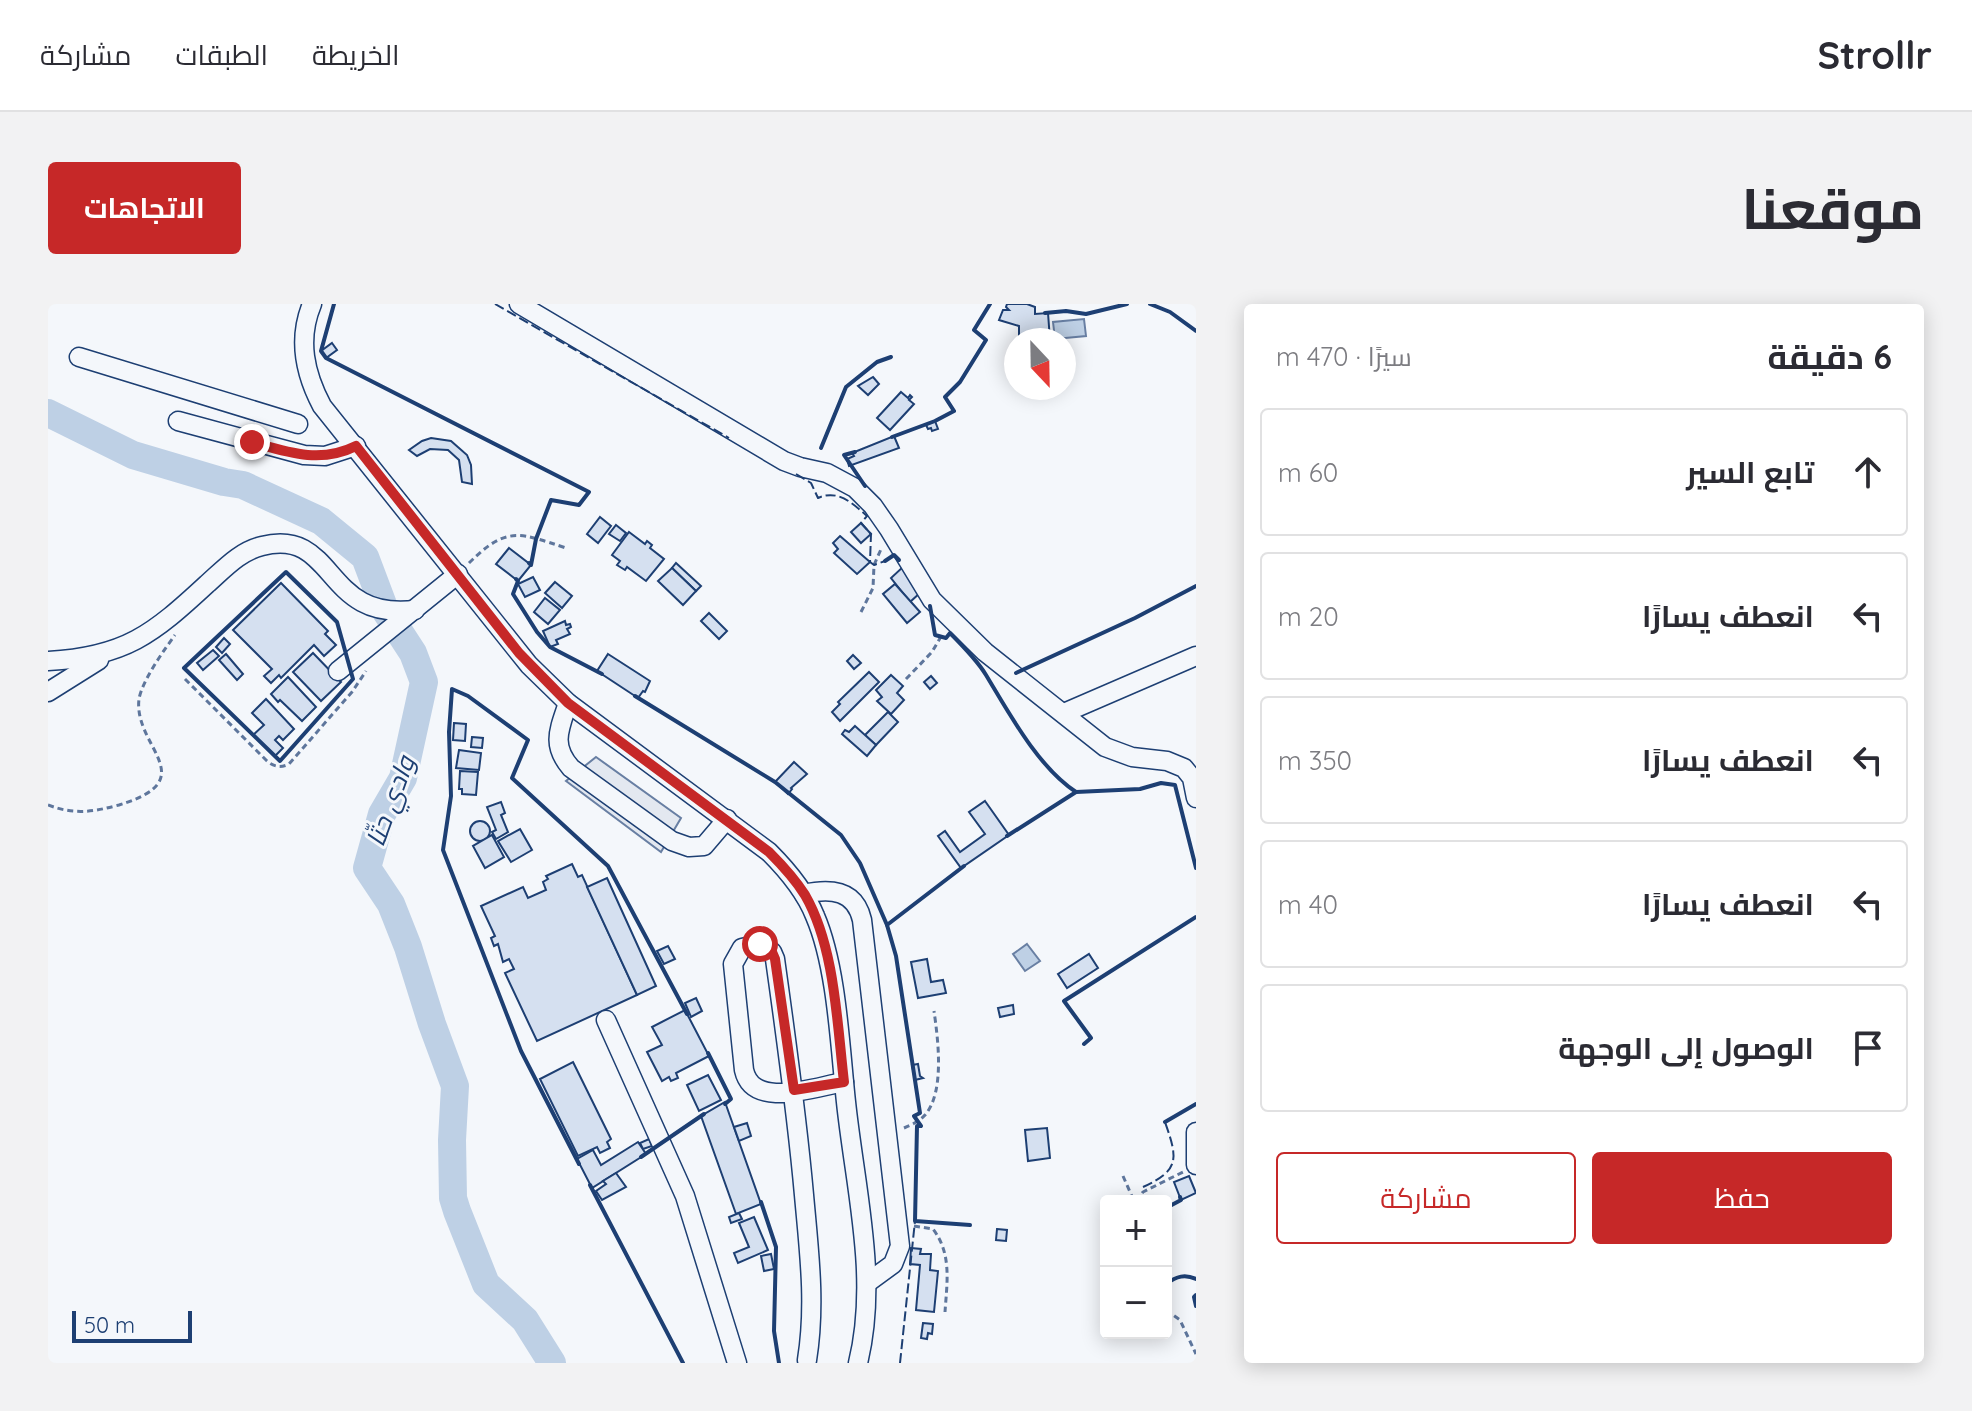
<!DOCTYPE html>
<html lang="ar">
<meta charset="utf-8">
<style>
body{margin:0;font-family:Quicksand,Cairo,sans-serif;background:#f2f2f3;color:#2b2b33;direction:rtl}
.controls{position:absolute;right:24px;bottom:24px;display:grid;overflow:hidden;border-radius:8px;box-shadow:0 4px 20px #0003}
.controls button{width:72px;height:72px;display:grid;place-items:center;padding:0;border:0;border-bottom:2px solid #e1e1e2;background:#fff;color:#2b2b33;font:40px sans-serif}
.compass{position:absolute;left:956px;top:24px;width:72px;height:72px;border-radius:50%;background:#fff;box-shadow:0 4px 20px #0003;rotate:158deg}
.scale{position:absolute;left:24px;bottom:20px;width:120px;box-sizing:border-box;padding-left:8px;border:4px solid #1d3f73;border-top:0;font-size:22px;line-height:28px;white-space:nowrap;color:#1d3f73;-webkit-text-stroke:6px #f4f7fb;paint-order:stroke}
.stop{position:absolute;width:24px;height:24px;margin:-18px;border:6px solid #c62828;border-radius:50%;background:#fff}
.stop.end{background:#c62828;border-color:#fff;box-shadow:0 2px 8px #0008}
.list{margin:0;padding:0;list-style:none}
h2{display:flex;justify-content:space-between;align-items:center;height:104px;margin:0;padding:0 32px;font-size:34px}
h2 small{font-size:26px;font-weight:400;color:#7c7c81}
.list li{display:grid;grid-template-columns:52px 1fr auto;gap:24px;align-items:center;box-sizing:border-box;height:128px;margin:0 16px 16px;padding:0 16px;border:2px solid #e1e1e2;border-radius:8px}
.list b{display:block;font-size:30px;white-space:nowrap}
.list em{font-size:26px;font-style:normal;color:#7c7c81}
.actions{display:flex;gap:16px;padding:24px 32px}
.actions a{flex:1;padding:18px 0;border:2px solid #c62828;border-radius:8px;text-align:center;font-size:28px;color:#c62828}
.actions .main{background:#c62828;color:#fff}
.icon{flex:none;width:44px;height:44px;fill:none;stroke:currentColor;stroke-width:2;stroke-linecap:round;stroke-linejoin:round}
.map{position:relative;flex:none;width:1148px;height:1059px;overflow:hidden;direction:ltr;border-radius:8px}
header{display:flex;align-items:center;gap:48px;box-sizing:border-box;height:112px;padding:0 40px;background:#fff;border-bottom:2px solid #e1e1e2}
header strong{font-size:38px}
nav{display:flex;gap:44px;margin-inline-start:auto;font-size:28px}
.intro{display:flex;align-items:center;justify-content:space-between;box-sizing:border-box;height:192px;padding:0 48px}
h1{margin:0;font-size:56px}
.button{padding:20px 36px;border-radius:8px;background:#c62828;color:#fff;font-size:28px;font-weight:700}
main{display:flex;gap:48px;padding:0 48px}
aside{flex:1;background:#fff;border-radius:8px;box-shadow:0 4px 20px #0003}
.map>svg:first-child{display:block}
.parking{fill:#e3e8f0;stroke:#687fa3;stroke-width:2}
.water{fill:#bed0e5;stroke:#687fa3;stroke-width:2}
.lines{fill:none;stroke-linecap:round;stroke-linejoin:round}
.river{stroke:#bed0e5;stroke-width:28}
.building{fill:#d5e0f0;stroke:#1d3f73;stroke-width:2}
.minor-casing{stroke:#1d3f73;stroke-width:21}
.path{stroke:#5e769c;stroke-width:3;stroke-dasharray:6 4;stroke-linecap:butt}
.minor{stroke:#f4f7fb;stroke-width:18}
.fence{stroke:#1d3f73;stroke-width:2;stroke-dasharray:10 4;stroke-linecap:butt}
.wall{stroke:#1d3f73;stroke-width:4}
.route{stroke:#c62828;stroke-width:10}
.labels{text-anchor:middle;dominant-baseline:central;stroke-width:6;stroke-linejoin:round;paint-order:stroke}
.water-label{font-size:26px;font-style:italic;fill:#1d3f73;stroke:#f4f7fb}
</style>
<header>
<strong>Strollr</strong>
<nav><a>الخريطة</a><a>الطبقات</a><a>مشاركة</a></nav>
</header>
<div class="intro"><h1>موقعنا</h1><a class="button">الاتجاهات</a></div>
<main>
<aside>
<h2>6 دقيقة<small>سيرًا · 470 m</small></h2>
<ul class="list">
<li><svg class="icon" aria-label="ahead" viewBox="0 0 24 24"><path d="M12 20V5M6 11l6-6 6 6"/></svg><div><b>تابع السير</b></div><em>60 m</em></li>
<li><svg class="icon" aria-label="left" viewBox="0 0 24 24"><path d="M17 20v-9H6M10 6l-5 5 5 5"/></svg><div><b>انعطف يسارًا</b></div><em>20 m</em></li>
<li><svg class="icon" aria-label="left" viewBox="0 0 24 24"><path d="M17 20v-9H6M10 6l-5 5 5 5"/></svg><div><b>انعطف يسارًا</b></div><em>350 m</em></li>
<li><svg class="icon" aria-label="left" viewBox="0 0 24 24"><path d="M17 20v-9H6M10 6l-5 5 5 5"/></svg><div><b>انعطف يسارًا</b></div><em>40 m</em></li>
<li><svg class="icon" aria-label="arrive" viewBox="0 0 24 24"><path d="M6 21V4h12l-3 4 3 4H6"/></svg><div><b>الوصول إلى الوجهة</b></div></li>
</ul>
<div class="actions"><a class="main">حفظ</a><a>مشاركة</a></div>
</aside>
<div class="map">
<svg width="1148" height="1059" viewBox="0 0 1148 1059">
<rect width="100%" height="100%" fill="#f4f7fb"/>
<path class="parking" d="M548 453 633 514 613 548 518 477Z"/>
<g class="water">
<path d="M1036 15 1038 32 1007 35 1005 18Z"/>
<path d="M979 640 992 657 977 667 965 650Z"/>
</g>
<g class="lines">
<path class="river" d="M0 109 85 151 176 178 195 181 273 217 317 253 337 306 365 349 376 378 355 474 334 510 319 564 343 600 360 643 384 720 407 782 404 836 405 894 409 907 438 980 477 1016 504 1059"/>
</g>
<g class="building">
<path d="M959 0H979L987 3V10L1000 9 1002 36H971V22L951 16 955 6H961L958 3Z"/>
<path d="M284 39 289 46 278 54 273 47Z"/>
<path d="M825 73 831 80 820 91 810 82Z"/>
<path d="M853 88 860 94 862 91 864 93 861 96 866 100 842 126 829 114Z"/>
<path d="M887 117 890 125 884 127 883 124 880 125 878 121Z"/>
<path d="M846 132 851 144 801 162 799 155 806 152 804 149Z"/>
<path d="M383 134 403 137 419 151 423 161 424 180 414 178 411 156 400 146 382 145 369 152 361 146 374 137Z"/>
<path d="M552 213 563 222 550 239 539 230Z"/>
<path d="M813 219 823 230 813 239 803 228Z"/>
<path d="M568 221 578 229 572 237 561 230Z"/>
<path d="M581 228 597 240 599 237 604 241 602 244 616 255 598 277 579 263 577 266 569 261 572 257 564 251Z"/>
<path d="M792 232 822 258 809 270 786 249 790 245 785 239Z"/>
<path d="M461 244 483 261 470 277 448 260Z"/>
<path d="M628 259 653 282 648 287 624 264Z"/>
<path d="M857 261 873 288 862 298 843 274Z"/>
<path d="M624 264 648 287 635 301 610 277Z"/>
<path d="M485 273 492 286 477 293 470 280Z"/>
<path d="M507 278 524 292 514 304 497 289Z"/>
<path d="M233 279 280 327 277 330 288 341 276 352 266 341 233 374 231 371 223 379 216 372 224 365 185 326Z"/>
<path d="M847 280 872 308 859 319 835 290Z"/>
<path d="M497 294 512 306 500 320 486 308Z"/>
<path d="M661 309 679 327 671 335 653 317Z"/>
<path d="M517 317 518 321 522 320 523 323 519 325 522 330 508 336 510 340 502 343 495 327Z"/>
<path d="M176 334 182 340 174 349 168 343Z"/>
<path d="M165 346 171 352 155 366 149 359Z"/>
<path d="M265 349 293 378 273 397 245 368Z"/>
<path d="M178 350 195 370 189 376 171 356Z"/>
<path d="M560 350 602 377 597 388 595 387 590 394 549 367Z"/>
<path d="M805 351 813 359 806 365 799 357Z"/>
<path d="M821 368 831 378 792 417 784 408 792 400 790 398Z"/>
<path d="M843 371 855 382 849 389 856 396 843 410 829 397 834 393 828 386Z"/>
<path d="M883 372 889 379 882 385 876 378Z"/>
<path d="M240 373 268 403 254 417 232 396 230 398 223 390Z"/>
<path d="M218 395 246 425 235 436 231 432 227 436 235 444 227 452 205 431 216 421 204 409Z"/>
<path d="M840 408 850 418 828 441 817 431Z"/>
<path d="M406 419 418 420 417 437 405 436Z"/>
<path d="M807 422 828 441 819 452 794 430 797 426 801 428Z"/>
<path d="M424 433 435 434 434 444 423 443Z"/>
<path d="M411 446 433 449 431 466 408 464Z"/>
<path d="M746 458 759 470 743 484 744 485 740 490 727 478Z"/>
<path d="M412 467 430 468 428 491 414 490V485H411Z"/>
<path d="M937 497 961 531 913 564 890 532 897 527 912 548 937 530 921 508Z"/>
<path d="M453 498 457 509 453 511 460 528 448 535 444 528 448 526 439 503Z"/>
<circle cx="432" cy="527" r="10"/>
<path d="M472 525 484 546 463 558 450 537Z"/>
<path d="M444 531 456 553 437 564 425 542Z"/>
<path d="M524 560 530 573 534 571 589 691 489 737 457 669 466 665 461 655 455 658 450 640 446 642 443 634 447 632 433 602 475 583 480 594 498 586 495 578 500 575 498 572Z"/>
<path d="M559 574 608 682 589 691 539 583Z"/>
<path d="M620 642 627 655 616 660 609 647Z"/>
<path d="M1041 650 1050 664 1019 684 1010 670Z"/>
<path d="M879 655 883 678 895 676 898 689 870 694 863 658Z"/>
<path d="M648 694 654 707 643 713 637 699Z"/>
<path d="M965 701 966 710 952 713 950 704Z"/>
<path d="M637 706 661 752 628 769 630 774 623 777 621 773 614 777 599 748 614 741 604 723Z"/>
<path d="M525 758 563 835 559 838 562 844 552 849 549 843 530 852 492 775Z"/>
<path d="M870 760 872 772 875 774 867 776 864 761Z"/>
<path d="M660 771 673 796 651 807 639 781Z"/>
<path d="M677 798 713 900 688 910 653 812Z"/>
<path d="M699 819 703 832 691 837 686 823Z"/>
<path d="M999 824 1002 854 980 857 977 826Z"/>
<path d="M601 835 604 842 595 845 592 839Z"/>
<path d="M590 838 598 850 544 884 529 855 545 846 553 861Z"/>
<path d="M568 869 578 883 554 896 548 887 558 880 555 877Z"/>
<path d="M1141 872 1148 889 1133 896 1126 878Z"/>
<path d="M691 909 694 915 683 919 681 913Z"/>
<path d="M706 913 720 946 690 959 686 949 701 943 691 919Z"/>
<path d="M949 925 959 926 958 937 948 936Z"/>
<path d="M863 944 873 945 872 950H883L882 966 890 967 886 1008 868 1006 872 961 862 960Z"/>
<path d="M723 950 726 965 716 967 713 952Z"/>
<path d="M875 1019 885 1020 884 1030 880 1029 879 1035 873 1034Z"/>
</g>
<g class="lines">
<g class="minor-casing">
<g id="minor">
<path d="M264 0C249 36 257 70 274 102L481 361 520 399 721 548C740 567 757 587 767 612 789 663 792 743 798 798 807 884 831 974 810 1059"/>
<path d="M471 0 736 157 752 163 779 169 807 184 825 202 841 225 884 296 937 348 1057 443 1084 453 1119 457 1136 464 1144 474 1148 494"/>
<path d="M31 53 250 120"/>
<path d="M130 117 256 151 277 152 308 142"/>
<path d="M0 357C77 353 105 330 159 280 176 265 192 247 214 242 270 228 276 277 314 298 330 307 348 308 367 306"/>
<path d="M290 367 410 270"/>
<path d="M0 388 51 356"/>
<path d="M520 399C511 426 503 441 523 464L624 537 641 543 656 542 679 515"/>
<path d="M1016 409 1148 352"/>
<path d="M756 590C783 584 807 586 814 616L852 942 845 960 819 979"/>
<path d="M558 716 637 892 689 1059"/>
<path d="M1148 828V861"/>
<path d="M759 1056C768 1000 761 947 756 891 749 812 738 733 727 655L724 648 712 640 694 644 685 660 696 766C705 806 766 783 796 778"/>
</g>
</g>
<g class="path">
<path d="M421 259C459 221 472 229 518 244"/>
<path d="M813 308 825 284 826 261 834 243"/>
<path d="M137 375 219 457C226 463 233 464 241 460L304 388 318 367"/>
<path d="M858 375 884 348 895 329"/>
<path d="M0 501C26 511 45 508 71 501 157 475 85 443 91 395 94 377 116 346 127 331"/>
<path d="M856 824C863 821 872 817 877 811 897 788 890 735 886 707"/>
<path d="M1075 872 1086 897"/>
<path d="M1088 897 1095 888 1135 868"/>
<path d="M866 922 885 925C904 950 899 978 897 1008"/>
<path d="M1118 1006 1132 1016 1148 1050"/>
</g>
<use href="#minor" class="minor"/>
<g class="fence">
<path d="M447 0 681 134"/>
<path d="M748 170 763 179 770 194C790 185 804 199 819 212L813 219 823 230 822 258 826 261 837 257"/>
<path d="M1095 883C1132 866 1130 855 1117 818"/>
<path d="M852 1059 867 917"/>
</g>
<g class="wall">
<path d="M286 0 273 47 278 54 541 188 531 201 503 196 488 235 483 261 481 259"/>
<path d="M1102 0 1122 8 1148 27"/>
<path d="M997 9 1018 7 1038 10 1079 0"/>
<path d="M844 133 887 117 906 107 897 93 912 78 938 36 926 26 942 0"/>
<path d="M773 144 798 83 829 58 843 53"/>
<path d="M807 148 796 151 817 182"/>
<path d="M837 257 846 251 851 256"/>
<path d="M238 268 289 318 305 375 232 457 136 364Z"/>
<path d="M468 275 470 277 465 290 489 328 502 343 554 370"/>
<path d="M882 302 887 331 898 334 902 329C915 342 929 356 938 371 961 409 990 463 1028 488"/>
<path d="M968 369 1087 314 1148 282"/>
<path d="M587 392 727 478 793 531 812 559 839 621"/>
<path d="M959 532 1028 488 1092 485 1113 479 1127 481 1148 564"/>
<path d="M916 562 839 621 848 652 872 809 866 812 873 822H869L867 917 922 921"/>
<path d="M1036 740 1043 734 1016 697 1148 613"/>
<path d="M660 749 683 795 677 800"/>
<path d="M1117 818 1148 800"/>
<path d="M593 853 656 810"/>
<path d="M531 860 473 747 395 546 403 492 401 428 404 385 420 392 480 436 464 474 560 562 639 710"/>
<path d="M542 881 635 1059"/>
<path d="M1081 897 1082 893"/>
<path d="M713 898 728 943 726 1027 731 1059"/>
<path d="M1118 904 1133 896 1132 893"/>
<path d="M1118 980C1129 972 1137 970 1148 975"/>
<path d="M1148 991 1146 993 1148 1002"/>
</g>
</g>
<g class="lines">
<path class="route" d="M204 138C239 148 272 160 308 142L471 349 520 399 721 548C734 561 747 575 757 591 787 643 789 719 796 778L746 786 727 655 724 648 712 640"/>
</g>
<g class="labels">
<g class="water-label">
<text transform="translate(342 497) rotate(-70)">وادي حتّا</text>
</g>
</g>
</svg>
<div class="controls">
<button>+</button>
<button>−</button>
</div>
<svg class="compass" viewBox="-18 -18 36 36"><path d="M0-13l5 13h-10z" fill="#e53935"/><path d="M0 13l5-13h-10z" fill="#7c7c81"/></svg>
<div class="scale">50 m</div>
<div class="stop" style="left:712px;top:640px"></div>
<div class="stop end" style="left:204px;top:138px"></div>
</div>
</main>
